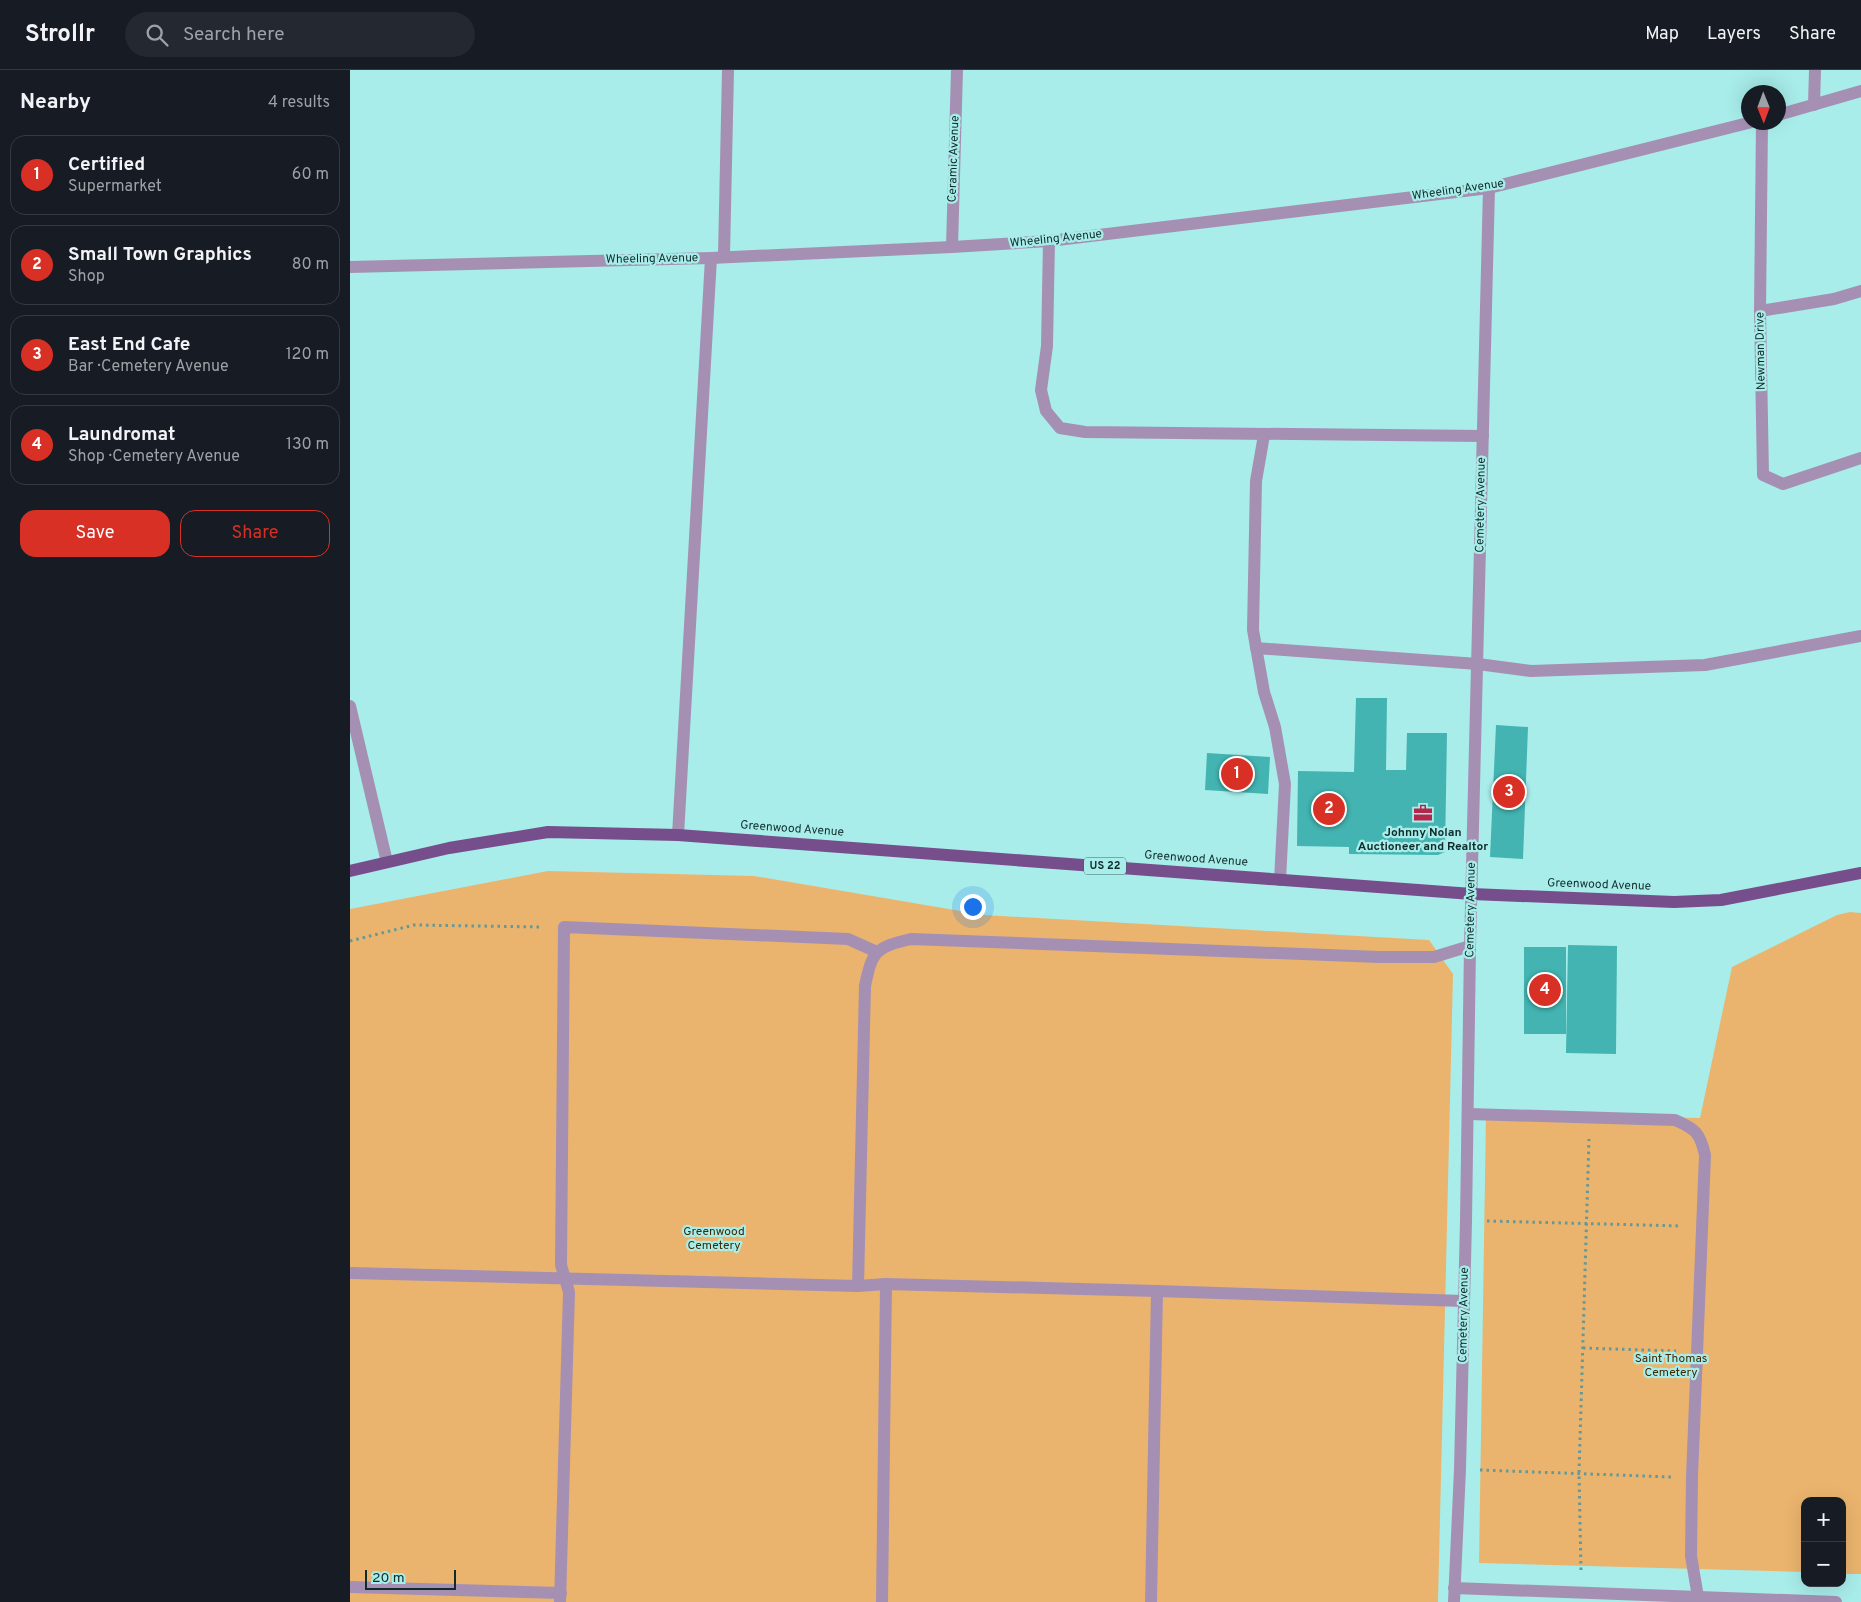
<!DOCTYPE html>
<meta charset="utf-8">
<style>
body{margin:0;font-family:Overpass,sans-serif;background:#242831;color:#f1f3f6}
.controls{position:absolute;right:15px;bottom:15px;display:grid;overflow:hidden;border-radius:10px;box-shadow:0 5px 20px #0002}
.controls button{width:45px;height:45px;display:grid;place-items:center;padding:0;border:0;border-bottom:1px solid #363941;background:#171b24;color:#f1f3f6;font:25px sans-serif}
.compass{position:absolute;left:1391px;top:15px;width:45px;height:45px;border-radius:50%;background:#171b24;box-shadow:0 5px 20px #0002;rotate:179deg}
.scale{position:absolute;left:15px;bottom:12px;width:91px;box-sizing:border-box;padding-left:5px;border:2px solid #0f2c2b;border-top:0;font-size:14px;line-height:18px;white-space:nowrap;color:#0f2c2b;-webkit-text-stroke:4px #a8edea;paint-order:stroke}
.you{position:absolute;left:622px;top:836px;width:18px;height:18px;margin:-12px;border:4px solid #fff;border-radius:50%;background:#1a73e8;box-shadow:0 0 0 8px #1a73e833}
.badge{display:grid;place-items:center;width:32px;height:32px;border-radius:50%;background:#d93025;color:#fff;font-size:16px;font-weight:700}
.pin{position:absolute;translate:-50% -50%;border:2px solid #fff;box-shadow:0 1px 5px #0006}
.list{margin:0;padding:0;list-style:none}
h2{display:flex;justify-content:space-between;align-items:center;height:65px;margin:0;padding:0 20px;font-size:21px}
h2 small{font-size:16px;font-weight:400;color:#9ea1a6}
.list li{display:grid;grid-template-columns:32px 1fr auto;gap:15px;align-items:center;box-sizing:border-box;height:80px;margin:0 10px 10px;padding:0 10px;border:1px solid #363941;border-radius:15px}
.list b{display:block;font-size:19px;white-space:nowrap}
.list p{margin:0;font-size:16px;white-space:nowrap;color:#9ea1a6}
.list em{font-size:16px;font-style:normal;color:#9ea1a6}
.actions{display:flex;gap:10px;padding:15px 20px}
.actions a{flex:1;padding:11px 0;border:1px solid #d93025;border-radius:15px;text-align:center;font-size:18px;color:#d93025}
.actions .main{background:#d93025;color:#fff}
.icon{flex:none;width:28px;height:28px;fill:none;stroke:currentColor;stroke-width:2;stroke-linecap:round;stroke-linejoin:round}
.map{position:relative;flex:none;width:1511px;height:1532px;overflow:hidden}
header{display:flex;align-items:center;gap:30px;box-sizing:border-box;height:70px;padding:0 25px;background:#171b24;border-bottom:1px solid #363941}
header strong{font-size:24px}
nav{display:flex;gap:28px;margin-inline-start:auto;font-size:18px}
.search{width:350px;height:45px;background:#242831;display:flex;align-items:center;gap:12px;box-sizing:border-box;padding:0 18px;border-radius:28px;color:#9ea1a6;font-size:19px}
main{display:flex}
aside{flex:1;background:#171b24}
.map>svg:first-child{display:block}
.green{fill:#eab46e}
.building{fill:#43b4b1}
.lines{fill:none;stroke-linecap:round;stroke-linejoin:round}
.path{stroke:#659896;stroke-width:3;stroke-dasharray:2.5 4;stroke-linecap:butt}
.service{stroke:#a590b3;stroke-width:12}
.minor{stroke:#a590b3;stroke-width:12}
.primary{stroke:#764e8c;stroke-width:12}
.labels{text-anchor:middle;dominant-baseline:central;stroke-width:4.5;stroke-linejoin:round;paint-order:stroke}
.shield{fill:#a8edea;stroke:#3d6664;stroke-width:1}
.shield-label{font-size:11px;font-weight:bold;fill:#0f2c2b}
.street-label{font-size:12px;fill:#0f2c2b;stroke:#a8edea}
.poi-label{font-size:12px;font-weight:bold;fill:#0f2c2b;stroke:#a8edea}
.park-label{font-size:12px;fill:#412802;stroke:#a8edea}
</style>
<header>
<strong>Strollr</strong>
<div class="search"><svg class="icon" aria-label="search" viewBox="0 0 24 24"><circle cx="10" cy="10" r="6"/><path d="M15 15l6 6"/></svg>Search here</div>
<nav><a>Map</a><a>Layers</a><a>Share</a></nav>
</header>
<main>
<aside>
<h2>Nearby<small>4 results</small></h2>
<ul class="list">
<li><span class="badge">1</span><div><b>Certified</b><p>Supermarket</p></div><em>60 m</em></li>
<li><span class="badge">2</span><div><b>Small Town Graphics</b><p>Shop</p></div><em>80 m</em></li>
<li><span class="badge">3</span><div><b>East End Cafe</b><p>Bar · Cemetery Avenue</p></div><em>120 m</em></li>
<li><span class="badge">4</span><div><b>Laundromat</b><p>Shop · Cemetery Avenue</p></div><em>130 m</em></li>
</ul>
<div class="actions"><a class="main">Save</a><a>Share</a></div>
</aside>
<div class="map">
<svg width="1511" height="1532" viewBox="0 0 1511 1532">
<rect width="100%" height="100%" fill="#a8edea"/>
<g class="green">
<path d="M198 801 404 806 634 845 1079 870 1103 904 1088 1532H0V839Z"/>
<path d="M1500 842 1511 843V1504H1492V1431H1455V1502L1129 1493 1136 1044 1350 1048 1382 897 1487 845Z"/>
</g>
<g class="building">
<path d="M1006 628H1037L1036 700H1056L1057 663H1097L1095 782 1088 785 999 784V777L947 776 948 701 1004 702Z"/>
<path d="M1146 655 1178 657 1173 789 1140 787Z"/>
<path d="M857 683 920 687 918 724 855 720Z"/>
<path d="M1218 875 1267 876 1266 984 1216 983Z"/>
<rect x="1174" y="877" width="42" height="87"/>
</g>
<g class="lines">
<g class="path">
<path d="M0 871 64 855 193 857"/>
<path d="M1137 1151 1331 1156"/>
<path d="M1233 1278 1326 1281"/>
<path d="M1130 1400 1321 1407"/>
<path d="M1231 1500 1229 1403 1239 1069"/>
</g>
<g class="service">
<path d="M699 171 697 276 691 320 696 341 710 358 735 362 1133 366"/>
<path d="M374 186 378 0"/>
<path d="M1410 241 1484 229 1511 221"/>
<path d="M914 365 906 411 903 560 914 622 925 657 935 714 930 810"/>
<path d="M906 578 1128 594 1181 601 1355 595 1511 566"/>
<path d="M0 636 37 792"/>
<path d="M328 765 361 188"/>
<path d="M1119 1044 1325 1050C1346 1059 1350 1063 1355 1085L1342 1407 1341 1486 1348 1527"/>
<path d="M0 1203 508 1216 536 1214 807 1221 1114 1231"/>
<path d="M508 1216 515 916C522 881 526 877 561 869L1029 887H1084L1120 876"/>
<path d="M0 1517 211 1523"/>
<path d="M210 1532 219 1222 211 1195 214 857 498 869 527 882"/>
<path d="M532 1532 536 1214"/>
<path d="M801 1532 807 1221"/>
</g>
<g class="minor">
<path d="M1464 35 1465 0"/>
<path d="M1428 45 1511 21"/>
<path d="M1412 52 1410 241 1413 405 1433 414 1511 388"/>
<path d="M602 177 607 0"/>
<path d="M0 197 361 188 602 177 699 171 1139 118 1402 52"/>
<path d="M1104 1518 1486 1532"/>
<path d="M1104 1532 1110 1399 1116 1151 1120 876 1139 118"/>
</g>
<path class="primary" d="M0 801 99 778 198 762 328 765 1122 824 1324 832 1371 830 1511 803"/>
</g>
<defs>
<g id="office-bare" transform="scale(1.5)"><path d="M-6-3h4V-5.5h4V-3h4V5H-6ZM-1-4.5V-3h2v-1.5ZM-6 0V1H6V0Z" fill="#b6254a" stroke="#a8edea" stroke-width="2.5" paint-order="stroke"/></g>
</defs>
<g fill-rule="evenodd">
<use href="#office-bare" x="1073" y="743"/>
</g>
<g class="labels">
<rect class="shield" x="734" y="787.5" width="42" height="17" rx="4"/>
<g class="shield-label">
<text x="755" y="796">US 22</text>
</g>
<g class="street-label">
<text transform="translate(604 89) rotate(-88)">Ceramic Avenue</text>
<text transform="translate(1108 120) rotate(-8)">Wheeling Avenue</text>
<text transform="translate(706 169) rotate(-6)">Wheeling Avenue</text>
<text transform="translate(302 189) rotate(-1)">Wheeling Avenue</text>
<text transform="translate(1411 281) rotate(-91)">Newman Drive</text>
<text transform="translate(1131 435) rotate(-89)">Cemetery Avenue</text>
<text transform="translate(442 759) rotate(4)">Greenwood Avenue</text>
<text transform="translate(846 789) rotate(4)">Greenwood Avenue</text>
<text transform="translate(1249 815) rotate(2)">Greenwood Avenue</text>
<text transform="translate(1121 840) rotate(-89)">Cemetery Avenue</text>
<text transform="translate(1114 1245) rotate(-89)">Cemetery Avenue</text>
</g>
<g class="poi-label">
<text x="1073" y="763">Johnny Nolan<tspan x="1073" dy="14">Auctioneer and Realtor</tspan></text>
</g>
<g class="park-label">
<text x="364" y="1162">Greenwood<tspan x="364" dy="14">Cemetery</tspan></text>
<text x="1321" y="1289">Saint Thomas<tspan x="1321" dy="14">Cemetery</tspan></text>
</g>
</g>
</svg>
<div class="controls">
<button>+</button>
<button>−</button>
</div>
<svg class="compass" viewBox="-18 -18 36 36"><path d="M0-13l5 13h-10z" fill="#e53935"/><path d="M0 13l5-13h-10z" fill="#9ea1a6"/></svg>
<div class="scale">20 m</div>
<div class="you"></div>
<div class="pin badge" style="left:887px;top:704px">1</div>
<div class="pin badge" style="left:979px;top:739px">2</div>
<div class="pin badge" style="left:1159px;top:722px">3</div>
<div class="pin badge" style="left:1195px;top:920px">4</div>
</div>
</main>
